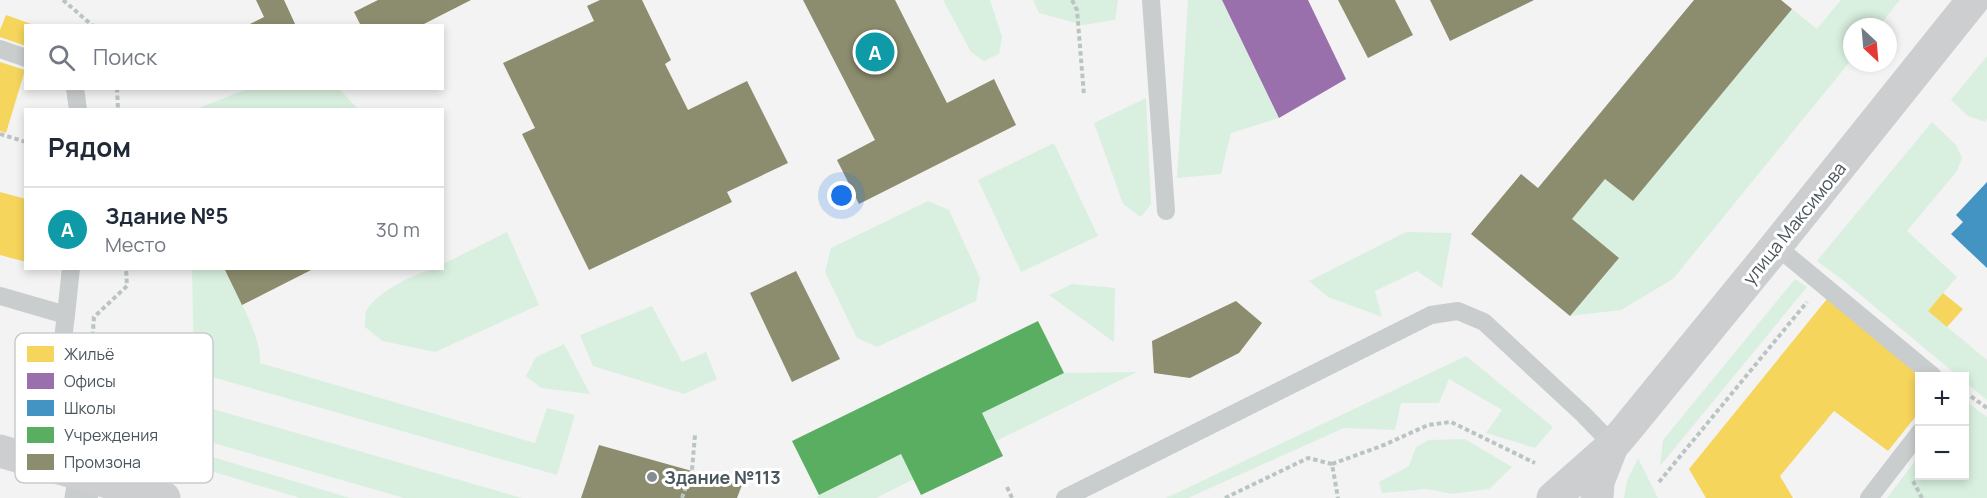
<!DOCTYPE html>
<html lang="ru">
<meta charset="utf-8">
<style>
body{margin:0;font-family:Manrope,sans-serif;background:#f6f6f7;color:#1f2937}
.controls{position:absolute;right:18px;bottom:18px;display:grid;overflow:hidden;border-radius:0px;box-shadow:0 3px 9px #0003}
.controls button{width:54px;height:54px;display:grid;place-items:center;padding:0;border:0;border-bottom:2px solid #e0e1e3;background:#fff;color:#1f2937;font:30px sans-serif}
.compass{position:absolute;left:1843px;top:18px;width:54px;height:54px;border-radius:50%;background:#fff;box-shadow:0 3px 9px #0003;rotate:154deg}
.you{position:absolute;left:842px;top:196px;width:21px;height:21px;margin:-15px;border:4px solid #fff;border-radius:50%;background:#1a73e8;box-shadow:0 0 0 9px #1a73e833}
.badge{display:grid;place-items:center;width:39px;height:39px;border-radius:50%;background:#ea580c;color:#fff;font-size:20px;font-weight:700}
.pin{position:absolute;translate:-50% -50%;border:3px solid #fff;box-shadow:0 2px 6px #0006}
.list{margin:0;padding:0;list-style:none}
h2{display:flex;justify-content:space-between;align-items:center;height:78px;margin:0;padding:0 24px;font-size:26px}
h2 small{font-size:20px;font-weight:400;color:#747a83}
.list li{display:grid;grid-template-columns:39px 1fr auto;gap:18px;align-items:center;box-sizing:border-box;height:84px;padding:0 24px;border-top:2px solid #e0e1e3}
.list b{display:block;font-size:22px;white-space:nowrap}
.list p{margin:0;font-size:20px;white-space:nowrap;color:#747a83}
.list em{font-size:20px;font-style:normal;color:#747a83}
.icon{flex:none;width:33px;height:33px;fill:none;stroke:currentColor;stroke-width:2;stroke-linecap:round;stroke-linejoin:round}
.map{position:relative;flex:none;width:1987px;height:498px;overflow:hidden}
.search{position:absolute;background:#fff;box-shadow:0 3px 9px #0003;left:24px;top:24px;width:420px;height:66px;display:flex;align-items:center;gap:15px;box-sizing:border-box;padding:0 21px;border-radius:0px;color:#747a83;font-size:22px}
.panel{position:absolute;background:#fff;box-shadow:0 3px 9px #0003;left:24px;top:108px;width:420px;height:162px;border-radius:0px}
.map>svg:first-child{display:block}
.green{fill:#d9f0e0}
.homes{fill:#f6d55c}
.offices{fill:#9970ab}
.schools{fill:#4393c3}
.public{fill:#5aae61}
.industry{fill:#8c8c6e}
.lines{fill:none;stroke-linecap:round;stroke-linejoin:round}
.path{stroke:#bac5c1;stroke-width:4;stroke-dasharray:4.5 3;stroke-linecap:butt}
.lane{stroke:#cacdce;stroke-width:18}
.street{stroke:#cacdce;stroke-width:33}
.secondary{stroke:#ccced0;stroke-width:33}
.poi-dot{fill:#858d92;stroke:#fff;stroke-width:2}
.labels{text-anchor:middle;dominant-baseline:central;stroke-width:6;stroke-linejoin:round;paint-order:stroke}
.street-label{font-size:18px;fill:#4a565e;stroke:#fff}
.poi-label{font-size:18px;font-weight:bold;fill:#4a565e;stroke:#fff;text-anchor:start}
.key{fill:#fff;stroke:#c9cccf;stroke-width:1.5}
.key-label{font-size:16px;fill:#4a565e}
</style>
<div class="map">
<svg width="1987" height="498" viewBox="0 0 1987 498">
<rect width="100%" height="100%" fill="#f3f3f3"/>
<g class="green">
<path d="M943 0H990L1002 37 999 54 984 61 971 52Z"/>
<path d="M1033 0H1118L1115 20 1083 25 1039 13Z"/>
<path d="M1188 0H1222L1279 118 1231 133 1221 174 1177 178Z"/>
<path d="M1841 0H1900L1878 27H1852V59L1673 279 1621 310 1570 316 1572 219 1605 179 1633 201 1792 9 1817 29Z"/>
<path d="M1987 56V119L1985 122 1968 116 1951 100Z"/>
<path d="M250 88 339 89 358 109H196Z"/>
<path d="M1146 98 1151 204 1141 217 1123 204 1094 123Z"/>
<path d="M1932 122 1956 145 1962 158 1957 171 1907 231 1957 277 1928 311 1987 360V400L1965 382 1964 376H1958L1844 281 1817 261Z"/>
<path d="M1054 143 1098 236 1021 272 978 180Z"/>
<path d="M928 201 949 210 980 278 976 301 877 347 857 338 825 272 831 248Z"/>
<path d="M507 232 539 305 435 352 382 341 365 327C365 323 365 316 366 312 373 293 423 268 442 268L443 264Z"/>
<path d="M1406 232 1452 233 1442 288 1417 271 1375 291 1382 317 1328 297 1309 281Z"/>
<path d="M192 269H224C236 293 262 337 260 363L535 443 547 408 575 415 557 475 194 372Z"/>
<path d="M1795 279 1807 287 1660 466 1663 440Z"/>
<path d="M1072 284 1115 288 1114 342 1049 295Z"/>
<path d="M652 306 682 362 706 352 717 379 684 394 593 366 580 335Z"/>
<path d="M564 344 590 394 541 388 526 376 536 357Z"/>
<path d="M1466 356 1553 427 1535 448 1486 433 1502 410 1449 379 1439 403H1401L1395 430 1344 428 1188 498H1166Z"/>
<path d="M1137 372 996 441 982 413 1064 373Z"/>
<path d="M154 392 522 498H404L130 419Z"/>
<path d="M1965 401 1987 417V498H1887L1919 456 1920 476H1964Z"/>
<path d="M82 418 350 498H300L76 430Z"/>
<path d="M1465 439 1512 467 1489 489 1452 494 1427 489 1382 493 1379 482 1409 466 1416 447 1429 440Z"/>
<path d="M901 454 914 479 876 498H817L819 495Z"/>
<path d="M1638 458 1658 498H1624L1627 481Z"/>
</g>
<g class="homes">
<path d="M6 15 34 25 26 26V46L0 37V30Z"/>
<path d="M0 62 25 70 6 133 0 131Z"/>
<path d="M0 192 26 199V262L0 255Z"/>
<path d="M1943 293 1963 309 1947 327 1928 311Z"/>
<path d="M1827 299 1920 376V411L1888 451 1834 411 1780 476 1793 498H1706L1689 469Z"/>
</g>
<path class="offices" d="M1222 0H1308L1346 79 1279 118Z"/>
<path class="schools" d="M1987 182V268L1951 234 1963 222 1956 215Z"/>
<path class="public" d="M1038 321 1064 373 982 413 1003 456 921 495 901 454 819 495 792 441Z"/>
<g class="industry">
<path d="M256 0H284L296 26H246L264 17Z"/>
<path d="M378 0H471L420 26H361L354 12Z"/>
<path d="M600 0H642L671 60 665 64 688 110 747 81 788 163 727 192 732 202 589 270 522 134 535 128 503 63 594 21 587 6Z"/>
<path d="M803 0H895L947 103 994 79 1016 125 859 204 837 160 875 140Z"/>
<path d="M1338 0H1395L1413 35 1368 58Z"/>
<path d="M1430 0H1534L1450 41Z"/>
<path d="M1694 0H1781L1792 9 1633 201 1605 179 1572 219 1619 258 1570 316 1471 234 1521 174 1538 188Z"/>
<path d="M224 268H315L242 305Z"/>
<path d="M796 271 840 359 792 382 750 293Z"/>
<path d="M1236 301 1262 323 1239 353 1190 378 1154 373 1152 341Z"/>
<path d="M599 445 742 485 737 498H581Z"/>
</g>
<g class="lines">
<g class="path">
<path d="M63 0 93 26"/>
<path d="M1072 0 1077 10 1084 95"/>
<path d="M117 88 118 110"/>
<path d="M0 134 26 142"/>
<path d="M1964 394 1969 395 1987 408"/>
<path d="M87 411 94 317 127 286 126 268"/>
<path d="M1332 464 1384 445 1428 425 1451 422 1535 463"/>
<path d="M1913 481 1922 498"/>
<path d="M1659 482 1807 302"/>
<path d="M1007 487 1012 498"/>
<path d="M682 498 692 470 695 435"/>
<path d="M1225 498 1308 458 1332 464 1338 498"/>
</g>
<g class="lane">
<path d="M1151 0 1166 211"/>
<path d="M0 49 26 58"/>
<path d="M75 88 78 110"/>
<path d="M1776 246 1933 376"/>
<path d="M0 296 66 315 47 465"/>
<path d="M66 315 71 268"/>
<path d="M1065 498 1431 315 1458 311 1484 322 1583 414 1613 445"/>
<path d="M1869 498 1920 432"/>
</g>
<path class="street" d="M81 498 85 476"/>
<g class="secondary">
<path d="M0 451 164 498"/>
<path d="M1553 498 1613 445 1625 431 1776 246 1973 0"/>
<path d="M1597 498 1598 482 1612 446"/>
</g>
</g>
<circle class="poi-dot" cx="652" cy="477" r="6"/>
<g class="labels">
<g class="street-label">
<text transform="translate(1794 223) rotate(-51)">улица Максимова</text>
</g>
<g class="poi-label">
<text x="664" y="477">Здание №113</text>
</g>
</g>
<rect x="15" y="333" width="198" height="150" rx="9" class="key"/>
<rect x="27" y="346" width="27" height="16" fill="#f6d55c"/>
<rect x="27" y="373" width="27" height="16" fill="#9970ab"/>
<rect x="27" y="400" width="27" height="16" fill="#4393c3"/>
<rect x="27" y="427" width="27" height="16" fill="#5aae61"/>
<rect x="27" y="454" width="27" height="16" fill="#8c8c6e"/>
<g class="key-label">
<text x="64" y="360">Жильё</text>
<text x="64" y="387">Офисы</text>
<text x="64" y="414">Школы</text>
<text x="64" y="441">Учреждения</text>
<text x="64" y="468">Промзона</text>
</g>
</svg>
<div class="controls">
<button>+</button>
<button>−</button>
</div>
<svg class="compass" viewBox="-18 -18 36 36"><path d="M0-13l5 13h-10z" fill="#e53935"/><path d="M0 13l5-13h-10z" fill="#747a83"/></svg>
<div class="you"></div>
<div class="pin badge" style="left:875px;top:52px;background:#0f9aa8">A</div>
<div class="search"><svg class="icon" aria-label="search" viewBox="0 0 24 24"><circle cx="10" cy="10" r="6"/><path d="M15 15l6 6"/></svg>Поиск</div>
<section class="panel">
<h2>Рядом<small></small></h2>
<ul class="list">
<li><span class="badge" style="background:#0f9aa8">A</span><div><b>Здание №5</b><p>Место</p></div><em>30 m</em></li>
</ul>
</section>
</div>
